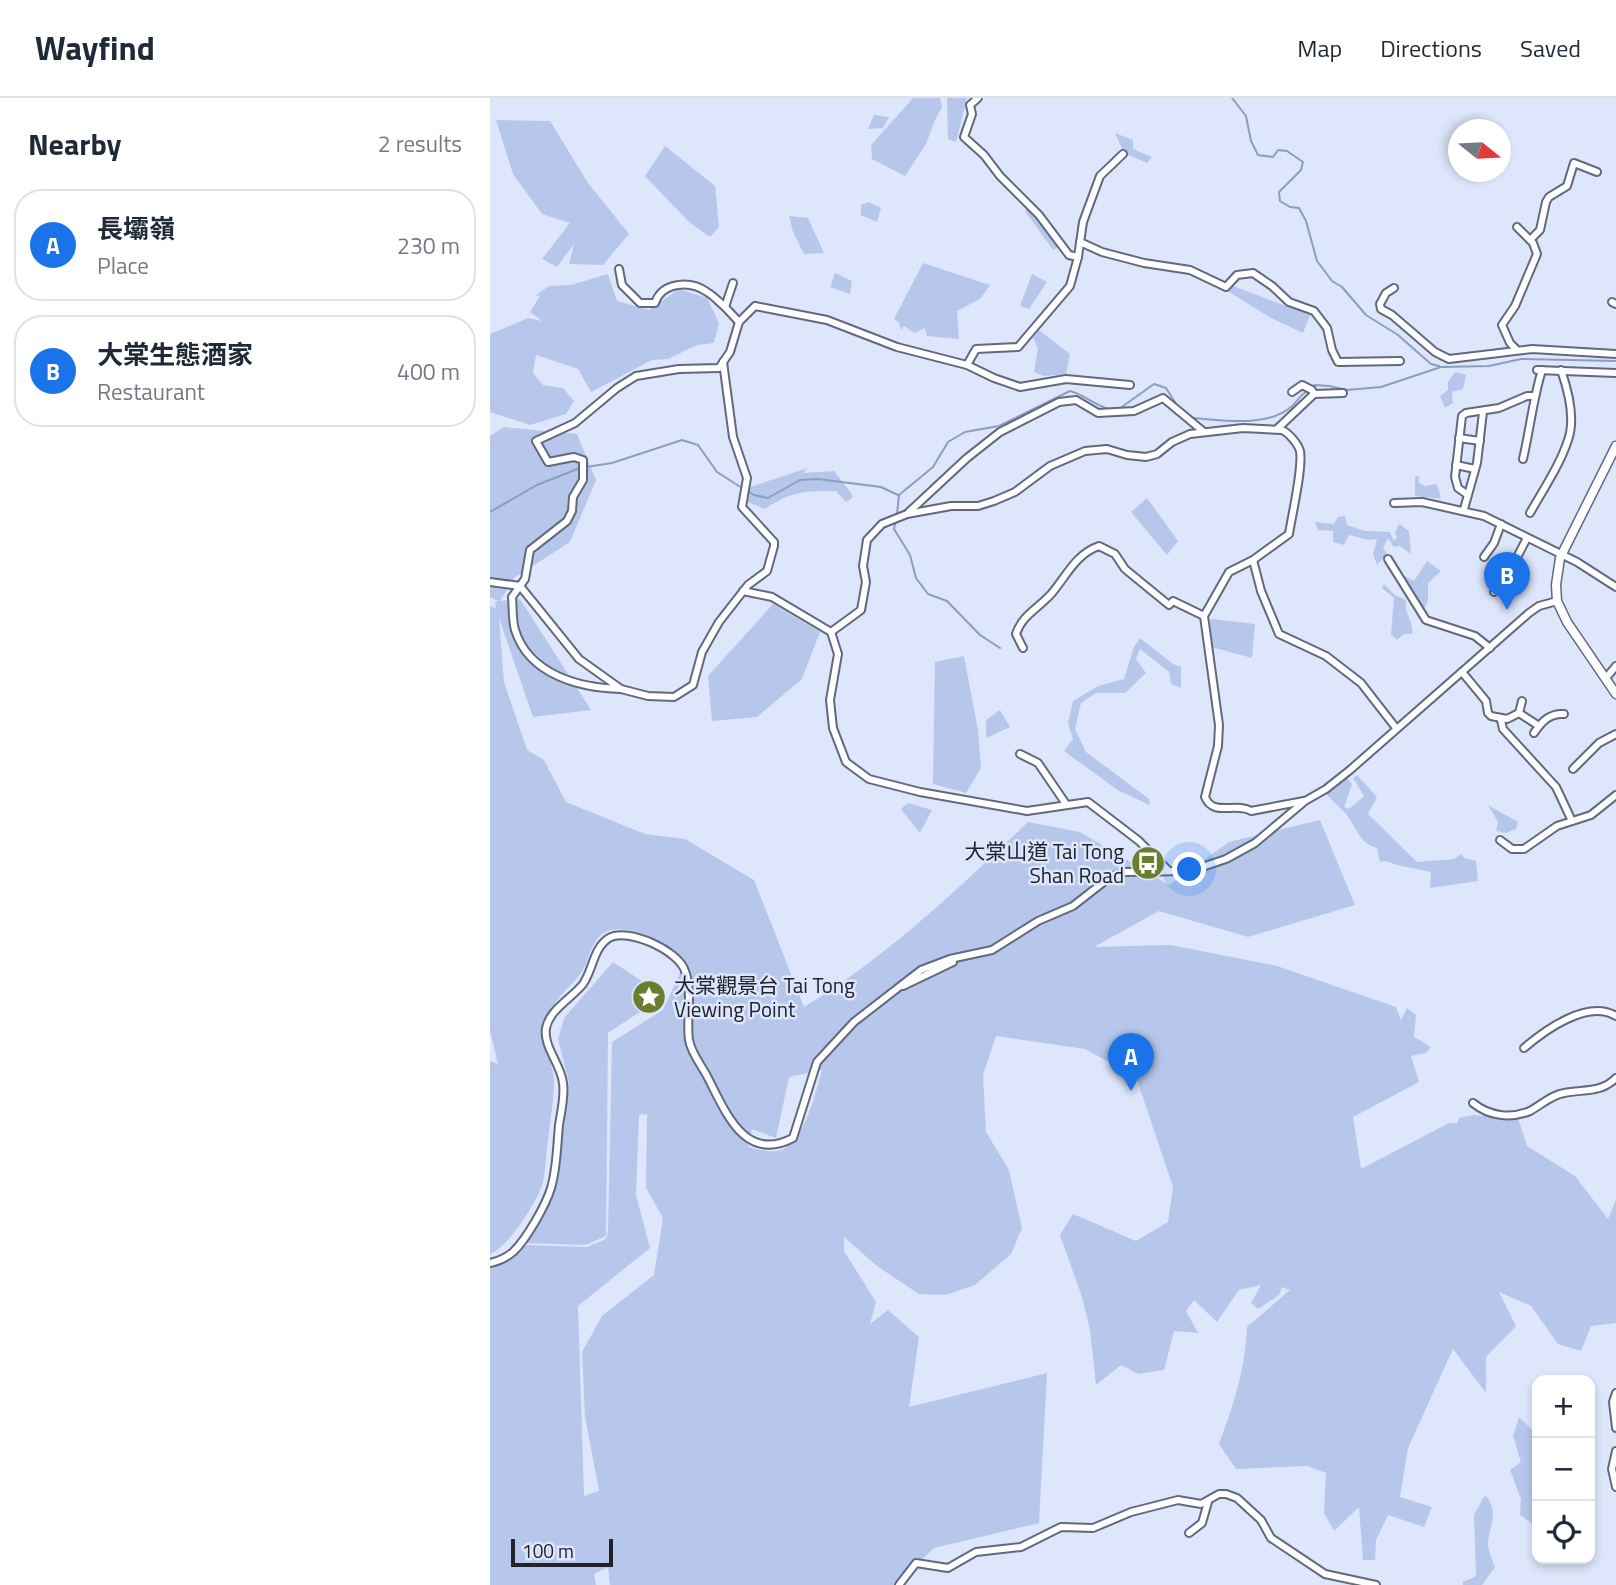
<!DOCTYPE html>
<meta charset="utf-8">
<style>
body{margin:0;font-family:"Titillium Web","Noto Sans TC",sans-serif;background:#f2f2f3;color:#1f2937}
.controls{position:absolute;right:21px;bottom:21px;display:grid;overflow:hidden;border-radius:14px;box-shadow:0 4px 10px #0003}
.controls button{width:63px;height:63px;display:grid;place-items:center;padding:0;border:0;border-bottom:2px solid #e0e1e3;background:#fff;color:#1f2937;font:35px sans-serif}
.compass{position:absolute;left:958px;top:21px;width:63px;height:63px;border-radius:50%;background:#fff;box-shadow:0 4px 10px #0003;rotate:108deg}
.scale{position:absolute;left:21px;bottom:18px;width:102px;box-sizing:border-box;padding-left:7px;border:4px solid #20232b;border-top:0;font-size:19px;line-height:24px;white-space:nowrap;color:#20232b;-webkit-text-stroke:5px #dde6fb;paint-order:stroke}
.you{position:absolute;left:700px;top:772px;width:24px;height:24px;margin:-18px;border:5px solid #fff;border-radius:50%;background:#1a73e8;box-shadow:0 0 0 10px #1a73e833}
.badge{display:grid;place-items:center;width:46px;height:46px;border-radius:50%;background:#1a73e8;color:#fff;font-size:23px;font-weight:700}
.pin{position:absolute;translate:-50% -58px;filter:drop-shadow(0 2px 4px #0008)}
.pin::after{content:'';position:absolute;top:37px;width:24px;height:21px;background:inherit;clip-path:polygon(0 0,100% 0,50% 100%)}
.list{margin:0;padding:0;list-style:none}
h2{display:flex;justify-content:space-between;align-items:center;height:91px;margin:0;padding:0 28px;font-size:30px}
h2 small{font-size:23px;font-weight:400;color:#747a83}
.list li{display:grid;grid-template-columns:46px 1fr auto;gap:21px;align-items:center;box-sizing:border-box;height:112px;margin:0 14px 14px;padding:0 14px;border:2px solid #e0e1e3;border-radius:28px}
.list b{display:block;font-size:26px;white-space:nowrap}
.list p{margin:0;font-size:23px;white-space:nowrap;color:#747a83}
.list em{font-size:23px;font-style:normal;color:#747a83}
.icon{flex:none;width:38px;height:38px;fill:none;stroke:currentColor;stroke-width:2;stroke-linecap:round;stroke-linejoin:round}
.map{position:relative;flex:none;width:1126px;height:1487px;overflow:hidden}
header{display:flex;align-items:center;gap:42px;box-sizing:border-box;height:98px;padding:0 35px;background:#fff;border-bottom:2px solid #e0e1e3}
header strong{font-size:33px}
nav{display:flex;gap:38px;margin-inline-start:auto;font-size:24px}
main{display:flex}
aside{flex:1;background:#fff}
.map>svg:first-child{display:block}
.green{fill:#b7c7ec;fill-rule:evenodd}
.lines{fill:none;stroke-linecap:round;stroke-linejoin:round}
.stream{stroke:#8d9dc1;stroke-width:2}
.minor-casing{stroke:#61697b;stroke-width:10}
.tertiary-casing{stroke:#61697b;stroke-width:11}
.minor{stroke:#fff;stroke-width:6}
.tertiary{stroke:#fff;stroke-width:8}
.labels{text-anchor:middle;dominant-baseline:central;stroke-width:5;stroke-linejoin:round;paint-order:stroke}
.poi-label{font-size:21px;fill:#20232b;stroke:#dde6fb;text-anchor:end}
</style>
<header>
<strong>Wayfind</strong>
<nav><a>Map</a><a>Directions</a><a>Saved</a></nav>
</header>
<main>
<aside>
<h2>Nearby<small>2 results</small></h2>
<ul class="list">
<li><span class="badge">A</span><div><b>長壩嶺</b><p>Place</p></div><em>230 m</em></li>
<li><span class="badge">B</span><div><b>大棠生態酒家</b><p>Restaurant</p></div><em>400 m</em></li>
</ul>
</aside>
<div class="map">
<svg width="1126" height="1487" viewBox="0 0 1126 1487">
<rect width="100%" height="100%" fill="#dde6fb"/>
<g class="green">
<path d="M423 0H450L452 9 445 22 436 46 415 78 382 61 381 47Z"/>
<path d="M457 0H477L466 44 458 41Z"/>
<path d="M384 17 399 19 393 30 378 31Z"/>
<path d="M6 22 60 23 98 85 139 136 113 167 79 166 84 146 67 169 52 161 80 125 52 116 23 76Z"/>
<path d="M625 35 643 42V51L662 59 657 65 634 55Z"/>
<path d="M175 48 225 88 229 129 220 139 200 125 155 78Z"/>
<path d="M379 104 391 110 387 124 371 117V107Z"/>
<path d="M539 110 570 148 563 152 535 113Z"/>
<path d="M299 118 318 120 334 155 314 156 303 134Z"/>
<path d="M433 165 500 187 490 201 467 213 469 241 437 238 435 230 424 235 414 228 411 232 409 225 404 221Z"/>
<path d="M345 175 362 183 360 196 340 189Z"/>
<path d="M118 176 127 203 159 212 189 191 217 200 229 225 224 245 207 247 178 261 162 262 101 294 88 271 46 257 43 275 53 287 73 290 84 303 76 316 40 327 0 314V236L38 220 52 223 40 214 50 198 46 197 59 188 81 187Z"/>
<path d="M542 176 557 184 539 211 530 208Z"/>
<path d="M743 188 820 217 813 235 781 220 739 194Z"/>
<path d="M549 232 580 256 576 276 554 278 544 274 548 250 543 240Z"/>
<path d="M965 274 976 277 973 291 962 294 963 305 955 310 950 298 958 292V284Z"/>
<path d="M14 329 87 336 106 382 80 444 24 480 10 503 30 501 101 612 43 619 9 520 14 584 37 652 54 662 76 704 155 736 195 741 264 782 314 909C397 859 468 791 538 724L590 734 679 787 739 744 830 722 865 807 758 839 669 813 604 849 681 847 787 868 906 909 911 922 917 910 926 917 924 939 941 949 936 955 921 958 929 984 863 1019 871 1071 959 1025H967L969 1020 984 1017 1028 1020 1037 1048 1085 1078 1118 1121 1126 1102V1225L1101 1228 1091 1253 1068 1246 1041 1208 1009 1194 1026 1228 996 1259V1295L963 1251 918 1350 910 1399 942 1409 934 1429 898 1417 886 1442 885 1462H873L869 1409 844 1433 834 1415 836 1375 817 1368 746 1371 729 1346C744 1306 755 1272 757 1229L800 1192 792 1189 789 1197 768 1211 761 1205 771 1187 749 1192 727 1224 704 1202 696 1213 708 1235 684 1233 674 1272 648 1276 631 1267 606 1287 600 1232 592 1199 570 1137 583 1116 646 1143 678 1124 683 1089 646 979 595 951 506 938 493 977 496 1034 519 1072 532 1130 521 1156 485 1187 456 1197 429 1196 387 1168 354 1139V1153L386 1204 380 1226 398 1212 429 1239 419 1309 557 1275 549 1425 444 1450 405 1487H120L118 1469 104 1476 106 1487H0V1169L26 1157 34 1147 97 1149 116 1141 118 1134 122 944 173 912 195 864C181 845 126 816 107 841 98 853 98 868 88 879 75 894 55 910 53 932 51 949 64 964 64 983 64 1002 60 1023 58 1042 56 1055 56 1071 53 1084 48 1103 18 1150 0 1156V963L8 966 0 933V508L6 510 5 504 8 503 0 499V338ZM332 972C326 993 316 1036 297 1049 286 1057 271 1052 258 1049L262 1031 286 1040 299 979ZM157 1016 156 1090 173 1120 164 1177 112 1218 92 1254 95 1319 109 1393 94 1398 88 1208 160 1150 146 1097 149 1017Z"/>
<path d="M318 370 313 375 344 373 362 396V400L356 404 346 393C314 393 302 393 275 411L257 404 260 389Z"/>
<path d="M929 378V385L935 388 947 386 951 401 925 398V379Z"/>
<path d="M657 400 688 443 677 457 641 414Z"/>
<path d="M855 418 857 427 875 433 900 434 904 443 907 439 905 435 909 426 919 433 921 456 910 448 904 449 898 440 893 450 907 470 895 462V458L887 467 883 456 887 441 878 442 859 437 854 447 843 444V433L828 432 825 424 844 426 848 419Z"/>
<path d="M937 463 951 473 938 485V502L933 515 928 507 931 506 926 496 924 498 913 477 924 483Z"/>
<path d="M894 486 905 497 916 502C914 517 924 523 922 536H914L907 542 901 536 904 500 892 490Z"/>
<path d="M283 506 330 534 312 581 267 619 222 623 218 578Z"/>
<path d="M721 521 765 526 762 560 721 549 718 534Z"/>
<path d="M650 540 683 566 691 569V590L681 586 679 574 650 551 646 561 656 575 635 595H606L591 605 585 631 596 654 659 701 660 707 629 693 574 653 583 641 578 625 583 603 608 588 634 581 644 549Z"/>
<path d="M474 558 488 632 491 670 476 695 443 686 445 564Z"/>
<path d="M510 612 520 629 496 640V622Z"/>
<path d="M867 677 887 699 878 716 927 764 964 761 971 756 975 760 986 763 988 783 940 790 941 774 907 767 896 763 890 764 887 750C868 745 867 729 856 716 849 709 842 702 835 695L847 688 856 679 862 686 854 709 859 711 874 698 863 680Z"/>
<path d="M418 705 442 712 430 735 411 711Z"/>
<path d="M998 707 1028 724 1026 731 1016 735 1006 733 1008 724Z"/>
<path d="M123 864 164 891 165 904 118 935 116 1138 96 1147 32 1145 49 1114 68 1071 79 985 68 941 74 920Z"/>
<path d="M1029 1319 1047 1337V1424L1044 1427 1030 1417 1031 1401 1020 1372 1031 1364 1023 1338Z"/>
<path d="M995 1397C1011 1415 998 1428 998 1447 999 1454 1002 1462 1005 1469L992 1487H973V1484L986 1478 984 1417Z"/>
</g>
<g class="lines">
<g class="stream">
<path d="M742 0 756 18 761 43 768 57 783 59 788 52 797 53 813 64 811 72 789 94 790 103 800 109 809 110 816 123 827 163 842 183 852 189 876 217 908 237 941 266 949 268"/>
<path d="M821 290 825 287 839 288 857 292 891 289 951 269 999 268 1031 261 1126 263"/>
<path d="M629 311 664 286 676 290 688 309"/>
<path d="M703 320C732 322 776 330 801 309 807 304 810 297 817 293"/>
<path d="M96 369 122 365 192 342 208 347 227 374 252 390"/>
<path d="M257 393 264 397 278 400 310 382 328 381 391 389 408 397"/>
<path d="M0 414 47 387 90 370"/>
<path d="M407 417 409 397 443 369 458 344 475 334 509 328 580 293C595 297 605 308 620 311"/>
<path d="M406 422 404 431 420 457 426 480 438 496 457 503 490 537 510 550"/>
</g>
<g class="minor-casing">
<g id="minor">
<path d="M488 0 480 7 482 16 474 39 494 57 510 78 549 117 579 157 588 159"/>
<path d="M1040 142 1050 132 1056 104 1059 99 1077 88 1084 65 1107 74"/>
<path d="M590 144 612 154 654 165 700 172 736 189 747 177 763 175 782 188 799 204 824 213 837 230 842 252 848 264 910 263"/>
<path d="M129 171 132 187 150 205H165C172 184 200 182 217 194 224 198 229 204 235 209"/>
<path d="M243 185 235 209 249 224"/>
<path d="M904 190 896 195 890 206 891 211 902 217 945 254 959 261 1042 251 1126 256"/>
<path d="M1122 204 1126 206"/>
<path d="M1026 251 1020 245 1012 227 1025 208 1047 156 1043 145 1027 129"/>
<path d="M477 267 486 251 528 249 580 188 588 159 593 124 610 78 633 56"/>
<path d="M1047 272 1126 275"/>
<path d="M802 294 812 287 822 292 824 296"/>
<path d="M787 331 824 296 853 295"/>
<path d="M969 340 990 343"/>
<path d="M1033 361C1040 331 1043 301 1052 272"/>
<path d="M966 367 985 371"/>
<path d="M978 397 968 390 965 379 972 318 976 315 1009 310 1037 298H1045"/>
<path d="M904 405 932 404 994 418 1087 464 1126 489"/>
<path d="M974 411 987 365 993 314"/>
<path d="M419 414 477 360 510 334 569 304 586 302 608 315 644 313 673 300 714 334"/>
<path d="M1040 415C1053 392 1070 367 1078 342 1086 320 1078 292 1071 272"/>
<path d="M994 459 1004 445 1011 426"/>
<path d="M898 461 936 522 985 538 1000 550"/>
<path d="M763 462 771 493 789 536 836 558 871 585 906 630"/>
<path d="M0 484 30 488 89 561 131 591 158 598 184 599 203 587 212 554 229 524 258 487 277 473 284 448V444L252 409 257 380 243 339 233 264"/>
<path d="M253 493 282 499 341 534 348 556 340 602 343 630 356 664 379 681 430 694 537 713 598 704 649 743 679 773"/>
<path d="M1004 494 1024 465 1037 440"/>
<path d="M341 534 371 512 376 484 373 468 377 442 392 426 417 416 461 408H488L504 403 525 394 560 368 595 353 617 351 637 357 656 359 667 356 682 344 700 336 753 330 792 332C799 335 808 346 810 353 813 371 802 416 799 436L763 462 739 474 714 518 729 627 728 648 715 699C723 719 746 704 761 713L814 703"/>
<path d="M533 550 526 536C532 517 549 510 562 495 577 477 586 456 609 448L625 456 635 471 679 507 683 503 714 518"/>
<path d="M972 574 996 603 998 615 1001 618 1017 621 1029 615"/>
<path d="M1116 580 1126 568"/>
<path d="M131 591C90 590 39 577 25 532 22 522 23 509 22 499L35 481 40 452 77 423 82 413 83 399 93 382V362L84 359 58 364 46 343 85 325 127 290 146 278 189 271 229 270 240 254 249 224 265 208 337 222 407 249 477 267 504 280 530 289 576 281 640 287"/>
<path d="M1032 603 1029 615 1049 628"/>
<path d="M1011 622 1013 631 1066 689 1082 723"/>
<path d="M1044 635C1052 623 1060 615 1074 616"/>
<path d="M530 656 548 665 576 706"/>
<path d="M1083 671 1109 645 1126 636"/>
<path d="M1010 742 1022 751H1034L1067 728 1101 717 1126 697"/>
<path d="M413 888 463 864"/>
<path d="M1034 950C1055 932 1098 901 1126 918"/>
<path d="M983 1005C999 1018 1020 1021 1040 1013 1051 1007 1061 997 1074 995 1094 991 1111 995 1126 980"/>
<path d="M0 1165C9 1163 16 1160 23 1154 36 1142 56 1107 61 1090 67 1070 67 1047 69 1027 71 1014 75 998 73 985 71 966 53 949 56 930 60 911 82 900 93 886 103 872 103 850 119 840 138 829 189 853 195 873 203 895 196 920 199 942 201 955 212 968 218 980 236 1015 255 1065 303 1040L327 964 364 924 431 872 460 861 502 852 548 823 583 808 620 779 635 774 700 773 736 761 765 745 815 703 836 691 860 672 1039 515 1049 508 1067 503"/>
<path d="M1126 1295 1123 1304 1126 1330"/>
<path d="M1126 1353 1122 1371 1126 1389"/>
<path d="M699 1435 712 1425 718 1404"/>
<path d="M409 1487 426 1465 458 1470 486 1454 531 1449 571 1429 603 1430 641 1414 688 1402 711 1406 729 1396H736L747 1400 771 1422 781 1440 835 1476 886 1487"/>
</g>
</g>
<g class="tertiary-casing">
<path id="tertiary" d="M1126 348 1070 460 1066 487 1067 503 1077 524 1126 596"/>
</g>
<use href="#minor" class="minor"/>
<use href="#tertiary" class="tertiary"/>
</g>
<defs>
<g id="bus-disc" transform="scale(1.75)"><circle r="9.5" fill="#6a7e2e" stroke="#dde6fb"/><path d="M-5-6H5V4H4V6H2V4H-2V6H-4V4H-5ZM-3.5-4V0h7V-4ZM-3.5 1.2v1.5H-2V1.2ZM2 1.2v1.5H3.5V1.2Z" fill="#fff"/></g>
<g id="sight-disc" transform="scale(1.75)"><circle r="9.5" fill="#6a7e2e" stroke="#dde6fb"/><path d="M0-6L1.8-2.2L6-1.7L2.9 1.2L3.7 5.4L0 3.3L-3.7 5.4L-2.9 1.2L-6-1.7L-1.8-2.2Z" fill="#fff"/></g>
</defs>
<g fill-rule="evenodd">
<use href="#bus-disc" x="658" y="765"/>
<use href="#sight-disc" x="159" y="899"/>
</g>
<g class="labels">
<g class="poi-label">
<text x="634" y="753">大棠山道 Tai Tong<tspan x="634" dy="24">Shan Road</tspan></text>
<text x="184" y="887" text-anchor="start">大棠觀景台 Tai Tong<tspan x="184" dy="24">Viewing Point</tspan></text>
</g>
</g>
</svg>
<div class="controls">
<button>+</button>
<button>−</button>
<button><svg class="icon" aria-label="locate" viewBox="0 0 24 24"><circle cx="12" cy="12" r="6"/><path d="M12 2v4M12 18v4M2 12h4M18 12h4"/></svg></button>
</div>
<svg class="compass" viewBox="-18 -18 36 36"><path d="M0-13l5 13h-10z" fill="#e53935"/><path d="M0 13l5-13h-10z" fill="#747a83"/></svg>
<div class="scale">100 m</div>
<div class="you"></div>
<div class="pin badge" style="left:641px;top:993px">A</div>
<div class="pin badge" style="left:1017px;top:512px">B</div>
</div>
</main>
